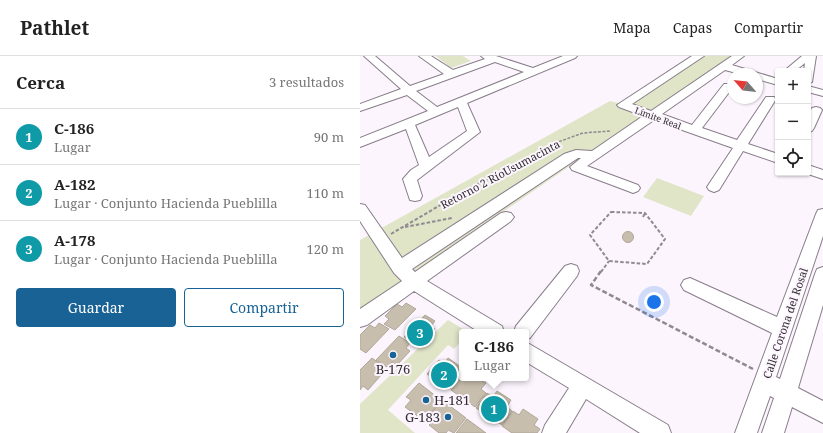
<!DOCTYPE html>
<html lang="es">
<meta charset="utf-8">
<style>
body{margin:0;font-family:"Noto Serif",serif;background:#f2f2f2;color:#222}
.controls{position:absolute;right:12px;top:12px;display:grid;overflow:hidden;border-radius:4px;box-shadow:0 1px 3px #0004}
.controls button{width:36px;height:36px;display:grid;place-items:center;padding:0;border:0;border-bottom:1px solid #e0e0e0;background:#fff;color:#222;font:20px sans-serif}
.compass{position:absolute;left:367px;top:12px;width:36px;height:36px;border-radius:50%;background:#fff;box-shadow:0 1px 3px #0004;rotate:298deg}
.you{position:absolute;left:294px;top:246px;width:14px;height:14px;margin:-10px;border:3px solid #fff;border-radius:50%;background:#1a73e8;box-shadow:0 0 0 6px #1a73e833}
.badge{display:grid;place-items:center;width:26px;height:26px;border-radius:50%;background:#186295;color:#fff;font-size:13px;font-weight:700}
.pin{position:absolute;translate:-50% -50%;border:2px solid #fff;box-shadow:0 1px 4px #0006}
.popup{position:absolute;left:99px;top:273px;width:70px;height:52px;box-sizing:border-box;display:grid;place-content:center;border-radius:4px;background:#fff;filter:drop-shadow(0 1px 3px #0005);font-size:13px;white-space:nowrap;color:#767676}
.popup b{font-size:15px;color:#222}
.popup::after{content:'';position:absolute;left:50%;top:100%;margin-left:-8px;border:8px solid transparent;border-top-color:#fff}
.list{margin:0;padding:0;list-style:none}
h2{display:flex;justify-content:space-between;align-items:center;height:52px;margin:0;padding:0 16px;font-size:17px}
h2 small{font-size:13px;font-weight:400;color:#767676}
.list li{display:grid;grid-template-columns:26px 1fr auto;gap:12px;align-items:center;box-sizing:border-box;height:56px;padding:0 16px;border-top:1px solid #e0e0e0}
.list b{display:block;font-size:15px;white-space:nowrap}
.list p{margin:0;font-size:13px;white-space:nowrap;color:#767676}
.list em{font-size:13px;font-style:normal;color:#767676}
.actions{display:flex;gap:8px;padding:12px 16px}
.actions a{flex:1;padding:9px 0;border:1px solid #186295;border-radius:4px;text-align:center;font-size:14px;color:#186295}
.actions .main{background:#186295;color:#fff}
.icon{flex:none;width:22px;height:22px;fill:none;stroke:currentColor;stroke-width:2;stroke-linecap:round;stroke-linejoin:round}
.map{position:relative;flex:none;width:463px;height:377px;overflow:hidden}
header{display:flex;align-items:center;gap:24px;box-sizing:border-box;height:56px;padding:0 20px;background:#fff;border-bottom:1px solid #e0e0e0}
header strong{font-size:19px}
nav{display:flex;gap:22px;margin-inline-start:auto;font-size:14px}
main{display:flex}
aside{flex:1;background:#fff}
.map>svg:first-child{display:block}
.green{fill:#e0e5c8}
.building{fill:#c8beae;stroke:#b1a798}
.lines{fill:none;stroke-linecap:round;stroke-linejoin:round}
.minor-casing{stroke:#887d8a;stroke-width:2}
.path-far2{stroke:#8f8990;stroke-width:1.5;stroke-dasharray:3 1.5;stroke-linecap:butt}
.path-far1{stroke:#8f8990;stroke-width:2;stroke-dasharray:3.5 2;stroke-linecap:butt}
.path{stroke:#8f8990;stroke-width:2.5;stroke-dasharray:5 2.5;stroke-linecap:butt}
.minor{fill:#fff;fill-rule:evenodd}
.poi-dot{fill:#186295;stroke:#fdf5fe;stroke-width:1.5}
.labels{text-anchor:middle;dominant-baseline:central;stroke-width:4;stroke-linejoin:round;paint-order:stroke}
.far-street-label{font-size:9px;fill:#312c31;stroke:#fdf5fe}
.street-label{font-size:11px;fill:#312c31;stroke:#fdf5fe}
.near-poi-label{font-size:13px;fill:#312c31;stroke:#fdf5fe}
</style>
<header>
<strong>Pathlet</strong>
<nav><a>Mapa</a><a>Capas</a><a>Compartir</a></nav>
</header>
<main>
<aside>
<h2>Cerca<small>3 resultados</small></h2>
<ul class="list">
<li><span class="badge" style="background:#0f9aa8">1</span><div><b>C-186</b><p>Lugar</p></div><em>90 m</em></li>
<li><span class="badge" style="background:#0f9aa8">2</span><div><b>A-182</b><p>Lugar · Conjunto Hacienda Pueblilla</p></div><em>110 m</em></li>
<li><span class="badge" style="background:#0f9aa8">3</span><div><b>A-178</b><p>Lugar · Conjunto Hacienda Pueblilla</p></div><em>120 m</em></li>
</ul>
<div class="actions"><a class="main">Guardar</a><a>Compartir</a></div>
</aside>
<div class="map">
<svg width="463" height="377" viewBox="0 0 463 377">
<rect width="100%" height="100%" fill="#fdf5fe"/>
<g class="green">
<path d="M76 0H103L111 5 91 12Z"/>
<path d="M341 0H379L204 114 0 254V184L250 45 266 49Z"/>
<path d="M297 122 344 140 331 160 283 141Z"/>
<path d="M88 264 108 276H102V284L94 293 88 289 28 354 55 377H0V348Z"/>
</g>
<g class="building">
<circle cx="268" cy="181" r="5.5"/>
<path d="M46 247 56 253 35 274 24 268 29 263 25 260 37 248 42 251Z"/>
<path d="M65 259 75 265 71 270 75 273 63 286 59 283 54 288 44 281Z"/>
<path d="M19 267 29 273 6 297 0 293V279L10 269 15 272Z"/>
<path d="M39 280 50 287 46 292 50 295 37 309 32 306 27 311 16 304Z"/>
<path d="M12 302 23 310 18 315 22 318 8 334 3 330 0 334V314Z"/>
<path d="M88 302 101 311 96 317 101 320 90 333 67 318 79 304 84 308Z"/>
<path d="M102 321 108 324 109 322H117L126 327 121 333 126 337 115 351 91 334Z"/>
<path d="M59 327 81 344 69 359 64 355 59 361 45 351 51 344 46 341Z"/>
<path d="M137 335 151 344 147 351 152 355 142 369 116 352 127 337 133 341Z"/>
<path d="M82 344 106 362 94 377 88 374 86 377H79L69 369 75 363 70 359Z"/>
<path d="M163 353 178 363 174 369 180 373 177 377H152L142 370 153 355 159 359Z"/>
<path d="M107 363 126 377H96Z"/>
</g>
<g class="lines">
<g class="minor-casing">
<g id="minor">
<path d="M4 0H15L50 30 84 18 59 0H71L93 14 125 3 121 0H136L173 12 203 0H217L215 2 107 47 120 76 57 124 62 140 60 144 55 145 50 144 43 123 51 114 59 109 46 73 0 91V82L68 55 47 39 0 55V48L41 33ZM135 6 164 16 77 51 56 35ZM98 51 107 75 69 101 55 69Z"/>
<path d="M332 0H344L272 48 291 55 372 0H384L372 9 418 23V29L397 23V18H380L365 14 302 58 332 69 364 28H372L373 31 342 72 377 84 406 41H414L416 43 388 88 418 98V107L383 95 359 134 354 136 349 134 347 131 373 92 294 64 227 110 278 129 280 132 278 135 273 137 268 135 212 114 210 111 221 102H218L52 213 55 216 141 157 146 156 151 157 154 161 151 165 67 225 142 270 144 276H119L54 235 7 269 0 271V253L42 225 34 217 0 165V148L5 149 42 202 204 98 216 94 232 95 283 60 259 51 257 49Z"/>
<path d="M442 0H456L452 26 448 27V15H444L445 7 435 15H424Z"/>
<path d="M448 30 463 34V40L448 36Z"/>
<path d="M456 51 460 52 462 54 454 72 452 75 448 76V59L452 52Z"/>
<path d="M448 109 463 114V123L445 117H448Z"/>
<path d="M463 153V180L416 321 420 323 455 218 457 213 463 211V249L438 332 463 345V367L432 351 424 377H402L414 342 410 340 397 377H375L412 277 324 234 321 229 324 224 330 222 417 261 456 158 458 154Z"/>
<path d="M211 208 217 210 219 215 217 220 170 282 166 283V276H154L156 270 205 210Z"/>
<path d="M166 286 308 369 311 377H280L226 343 206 377H182L185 369 209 332 166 306Z"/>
</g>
</g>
<path class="path-far2" d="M183 94 198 86 223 77 251 75"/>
<g class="path-far1">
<path d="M251 156 285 157 305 183 287 208 249 205 230 179Z"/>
<path d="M283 161 285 157"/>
<path d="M45 171 92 162"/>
<path d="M31 178 101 137 185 93"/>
<path d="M241 216 249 205"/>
</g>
<path class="path" d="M241 215 231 229 393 313"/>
<use href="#minor" class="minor"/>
</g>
<g class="poi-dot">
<circle cx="33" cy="299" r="4"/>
<circle cx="66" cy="344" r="4"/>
<circle cx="88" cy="361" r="4"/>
</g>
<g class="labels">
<g class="far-street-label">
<text transform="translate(298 62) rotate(20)">Límite Real</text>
</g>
<g class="street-label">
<text transform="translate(140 118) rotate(-28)">Retorno 2 RíoUsumacinta</text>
<text transform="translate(425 267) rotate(-71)">Calle Corona del Rosal</text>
</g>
<g class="near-poi-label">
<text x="33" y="313">B-176</text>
<text x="74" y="344" text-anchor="start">H-181</text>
<text x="80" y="361" text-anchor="end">G-183</text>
</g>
</g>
</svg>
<div class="controls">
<button>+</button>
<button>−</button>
<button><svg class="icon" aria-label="locate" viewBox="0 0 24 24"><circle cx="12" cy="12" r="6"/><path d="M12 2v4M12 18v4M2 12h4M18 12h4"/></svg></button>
</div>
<svg class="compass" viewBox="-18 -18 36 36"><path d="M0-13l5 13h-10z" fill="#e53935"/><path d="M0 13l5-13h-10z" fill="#767676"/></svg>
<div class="you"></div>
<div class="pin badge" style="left:134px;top:353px;background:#0f9aa8">1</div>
<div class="popup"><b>C-186</b>Lugar</div>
<div class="pin badge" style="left:84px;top:319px;background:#0f9aa8">2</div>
<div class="pin badge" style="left:60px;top:277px;background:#0f9aa8">3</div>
</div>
</main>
